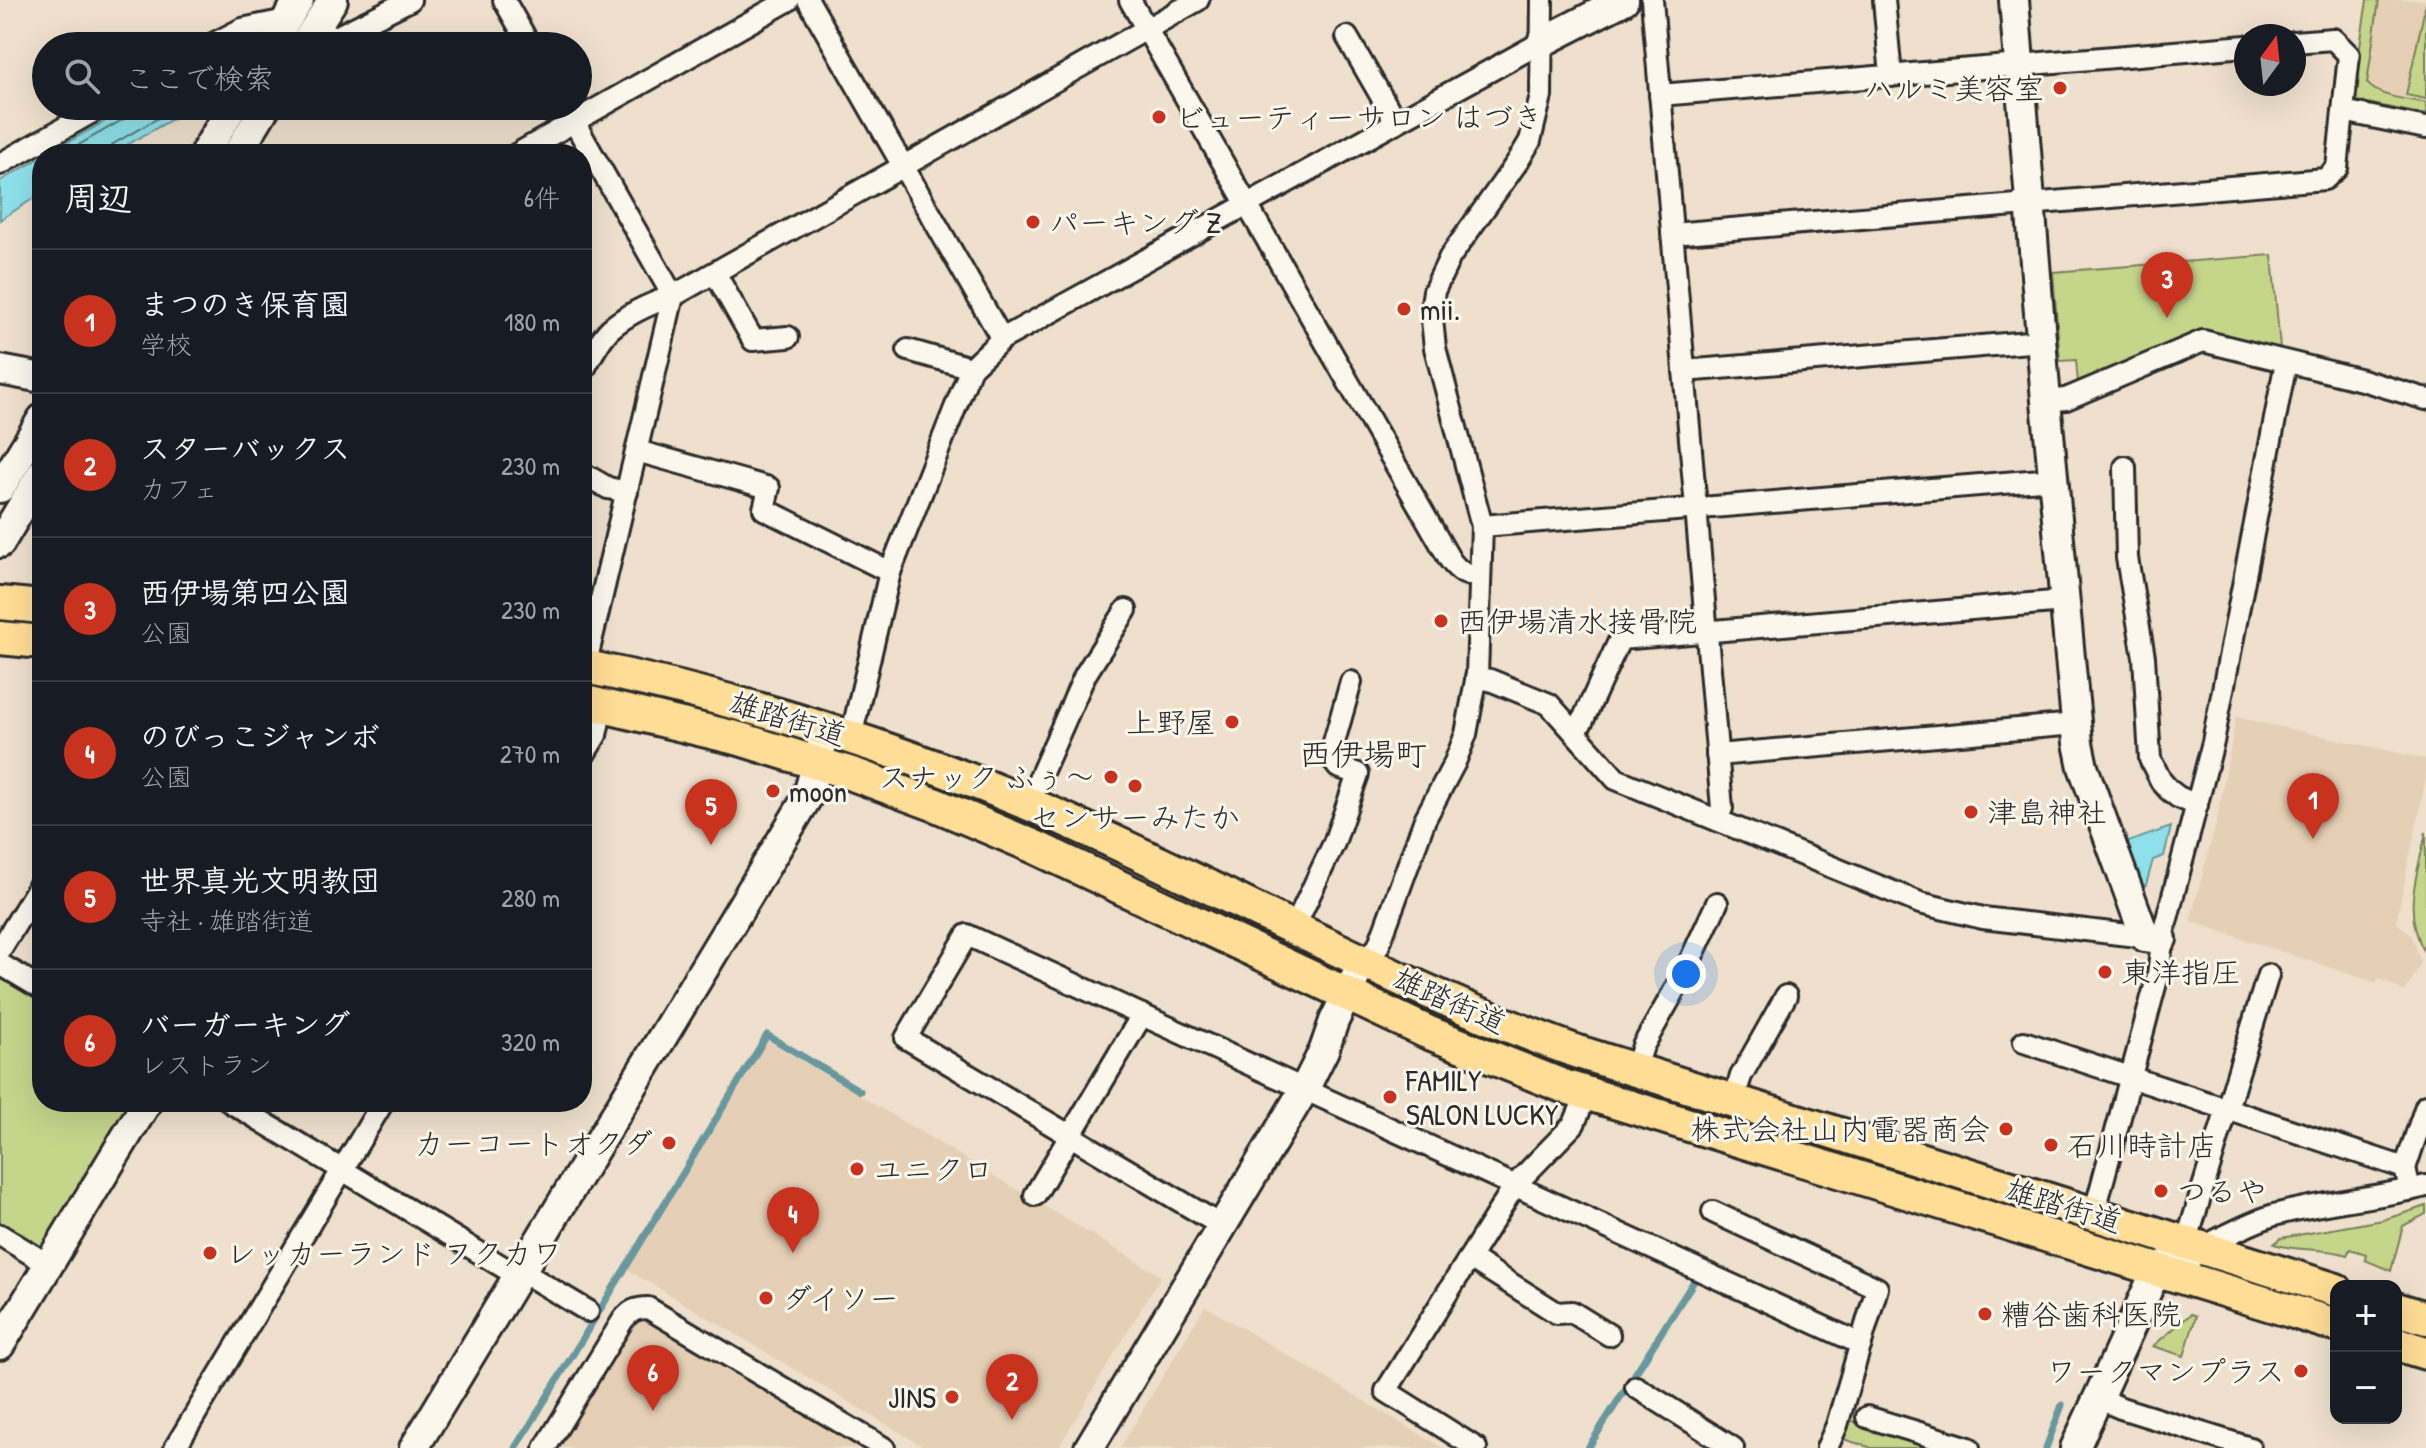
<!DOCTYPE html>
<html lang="ja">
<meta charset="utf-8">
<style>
body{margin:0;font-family:"Patrick Hand","Klee One",sans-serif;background:#242831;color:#f1f3f6}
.controls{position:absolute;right:24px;bottom:24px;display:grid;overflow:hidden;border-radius:16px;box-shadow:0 8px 32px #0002}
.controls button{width:72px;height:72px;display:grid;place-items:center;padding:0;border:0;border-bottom:2px solid #363941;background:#171b24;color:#f1f3f6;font:40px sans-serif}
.compass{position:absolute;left:2234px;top:24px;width:72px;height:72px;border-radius:50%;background:#171b24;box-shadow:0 8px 32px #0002;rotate:15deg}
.you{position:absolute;left:1686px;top:974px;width:28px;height:28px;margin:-20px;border:6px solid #fff;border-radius:50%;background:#1a73e8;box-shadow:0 0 0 12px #1a73e833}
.badge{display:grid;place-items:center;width:52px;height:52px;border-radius:50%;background:#c8321e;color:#fff;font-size:26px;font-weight:700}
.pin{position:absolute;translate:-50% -66px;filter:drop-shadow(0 2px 4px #0008)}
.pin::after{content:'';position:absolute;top:42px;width:28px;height:24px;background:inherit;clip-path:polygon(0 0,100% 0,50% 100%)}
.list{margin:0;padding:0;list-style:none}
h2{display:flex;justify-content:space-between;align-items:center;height:104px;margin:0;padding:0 32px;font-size:34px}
h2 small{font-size:26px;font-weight:400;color:#9ea1a6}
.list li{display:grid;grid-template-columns:52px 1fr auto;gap:24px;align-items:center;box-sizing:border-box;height:144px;padding:0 32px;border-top:2px solid #363941}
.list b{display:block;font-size:30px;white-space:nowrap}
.list p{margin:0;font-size:26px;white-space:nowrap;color:#9ea1a6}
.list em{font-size:26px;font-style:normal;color:#9ea1a6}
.icon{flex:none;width:44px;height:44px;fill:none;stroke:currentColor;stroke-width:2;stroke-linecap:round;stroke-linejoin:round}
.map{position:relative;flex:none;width:2426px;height:1448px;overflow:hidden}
.search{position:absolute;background:#171b24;box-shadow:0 8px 32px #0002;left:32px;top:32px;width:560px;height:88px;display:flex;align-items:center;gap:20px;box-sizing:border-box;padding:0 28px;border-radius:44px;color:#9ea1a6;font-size:30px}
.panel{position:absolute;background:#171b24;box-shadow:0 8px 32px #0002;left:32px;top:144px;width:560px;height:968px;border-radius:32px}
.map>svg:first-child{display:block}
.built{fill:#e5d0b6}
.green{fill:#c5d68b;stroke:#78805b;stroke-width:2}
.water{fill:#8fe0ea;stroke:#67989e;stroke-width:2}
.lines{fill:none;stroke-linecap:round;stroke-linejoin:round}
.shore{stroke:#537377;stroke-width:2}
.stream{stroke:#67989e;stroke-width:7}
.street-casing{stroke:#2b2b2b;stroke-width:26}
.secondary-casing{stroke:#2b2b2b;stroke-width:34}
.primary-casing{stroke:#2b2b2b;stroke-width:38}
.street{stroke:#fbf7ec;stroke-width:20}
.secondary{stroke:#fbf7ec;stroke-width:28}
.primary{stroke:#fedd96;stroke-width:32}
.poi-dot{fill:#c8321e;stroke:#fbf7ec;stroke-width:3}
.labels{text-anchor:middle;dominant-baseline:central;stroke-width:6;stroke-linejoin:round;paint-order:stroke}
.poi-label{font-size:30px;fill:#2b2b2b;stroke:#fbf7ec;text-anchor:start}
.street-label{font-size:30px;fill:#2b2b2b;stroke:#fbf7ec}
.neighbourhood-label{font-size:32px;fill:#2b2b2b;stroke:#fbf7ec}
</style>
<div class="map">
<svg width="2426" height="1448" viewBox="0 0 2426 1448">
<rect width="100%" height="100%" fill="#eee0cc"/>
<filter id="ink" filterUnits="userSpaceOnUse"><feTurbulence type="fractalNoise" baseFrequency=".0125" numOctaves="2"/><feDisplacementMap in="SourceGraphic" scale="16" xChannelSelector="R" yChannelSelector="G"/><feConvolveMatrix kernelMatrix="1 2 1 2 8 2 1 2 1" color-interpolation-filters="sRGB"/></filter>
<g filter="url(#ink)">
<g class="built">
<path d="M2367 0H2426V115L2358 101Z"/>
<path d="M2236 717 2426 759V779L2396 922 2412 936 2421 963 2405 992 2379 978 2376 983 2190 921 2217 820Z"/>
<path d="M767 1040 1161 1276 1058 1448H926L628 1270Z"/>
<path d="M1205 1306 1319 1374 1443 1448H1120Z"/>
<path d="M641 1321 651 1323 861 1448H560L633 1327Z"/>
</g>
<g class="green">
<path d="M2367 0H2379L2367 83C2379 98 2408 99 2426 103V115L2358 101 2353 92Z"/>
<path d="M2426 3V99L2406 95Z"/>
<path d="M2272 255 2280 349 2202 331 2078 382 2076 360 2060 361 2053 272Z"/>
<path d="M2426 832V955C2401 911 2417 878 2426 832Z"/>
<path d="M8 978 42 999V1102H133L46 1245 32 1248 0 1229V980Z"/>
<path d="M1504 1041 1890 1163 2005 1212 1579 1078Z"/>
<path d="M2426 1206V1214L2403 1226 2391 1271 2365 1260 2366 1254 2350 1249 2347 1255C2323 1247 2297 1252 2274 1244L2281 1238 2383 1220Z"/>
<path d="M2191 1314 2196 1316 2184 1356 2153 1346Z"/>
<path d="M1846 1419 1939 1448H1872L1840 1438Z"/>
</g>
<g class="water">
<path d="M132 106H195L111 154H47Z"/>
<path d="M42 157V193L0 220V181Z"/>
<path d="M2171 827 2164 856 2153 860 2146 885 2140 887 2125 843Z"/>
</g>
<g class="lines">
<g class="shore">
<path d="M63 154 129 116 134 106"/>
<path d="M109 154 113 144 179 106"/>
</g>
<g class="stream">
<path d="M516 1448 767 1035 860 1091"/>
<path d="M1588 1448 1694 1281"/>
<path d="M2046 1448 2062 1405"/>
</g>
<g class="street-casing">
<g id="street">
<path d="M504 0 530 46"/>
<path d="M808 0 1002 339"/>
<path d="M1130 0 1450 560C1459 572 1466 576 1480 576"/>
<path d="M1652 0 1722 808 1717 820"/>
<path d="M1884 0 1891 76"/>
<path d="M316 26 334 38 410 0"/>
<path d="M1347 37 1396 122"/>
<path d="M209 46 242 29 286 20"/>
<path d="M1660 95 2246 46"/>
<path d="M565 106 673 296 585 667"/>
<path d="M2343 111 2426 128"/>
<path d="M517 154 789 0"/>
<path d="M0 164 103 106"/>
<path d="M1672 234 2325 179 2337 168 2349 55 2333 39 2294 42"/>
<path d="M715 273 753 340 788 337"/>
<path d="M908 350 971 368"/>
<path d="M1684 371 2041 341"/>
<path d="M582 373C590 359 598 341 610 329 627 314 652 303 673 296L1198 0"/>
<path d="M2046 401 2066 399 2203 341 2362 380 2426 399"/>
<path d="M637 451 769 488 764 509 890 572"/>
<path d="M2125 467 2127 558 2144 657 2150 759 2161 781 2169 790 2178 797 2197 805"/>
<path d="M582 473 608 488 627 492"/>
<path d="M1482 526 2053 479"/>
<path d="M1476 678 1490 680 1549 704 1616 779 1920 903 1983 918 2145 937"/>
<path d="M1573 730 1582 722 1620 639 2065 601"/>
<path d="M851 737 890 572 971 368 1002 339 1542 42"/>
<path d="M1717 755 2076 724"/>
<path d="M582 758 596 735 602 706"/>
<path d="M1028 804 1085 675 1126 610"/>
<path d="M1294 928 1334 843 1358 774 1338 767 1330 756 1351 682"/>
<path d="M0 950 42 881"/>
<path d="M1363 961 1378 947 1425 819 1455 762 1466 734 1477 675 1482 526 1435 348 1431 310 1434 291 1450 257 1518 161 1530 141 1541 96 1542 0"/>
<path d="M0 964 42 989"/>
<path d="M2024 1042 2405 1168 2410 1190"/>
<path d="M1635 1071 1643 1046 1685 972 1717 903"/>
<path d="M1733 1101 1741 1076 1786 996"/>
<path d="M230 1102 518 1276"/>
<path d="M2405 1168 2426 1106"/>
<path d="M1035 1195 1142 1015"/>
<path d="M1713 1212 1877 1288 1837 1425 1827 1448"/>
<path d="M2094 1214 2158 975 2163 934 2213 742 2284 372"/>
<path d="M1222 1226 906 1038 967 935 1861 1344"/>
<path d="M0 1235 49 1265"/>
<path d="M2186 1243 2268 975"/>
<path d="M2201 1248C2225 1236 2249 1223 2274 1215 2322 1202 2376 1198 2426 1186"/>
<path d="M1470 1258 1557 1313 1572 1312 1609 1335"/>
<path d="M521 1271 588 1311"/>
<path d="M1636 1387 1733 1448"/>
<path d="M2098 1398 2121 1408 2250 1448"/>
<path d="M1867 1417 1969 1448"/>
<path d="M175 1448 383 1102"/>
<path d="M545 1448 623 1320C630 1311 636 1308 648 1308L884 1448"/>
<path d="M1476 1448 1386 1391 1515 1185 1574 1124 1587 1093"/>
</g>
</g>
<g class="secondary-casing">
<g id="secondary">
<path d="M2014 0 2046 401 2078 743 2083 767 2145 937 2162 939"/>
<path d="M1542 42 1624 0"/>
<path d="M270 46 299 0"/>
<path d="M303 46 333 0"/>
<path d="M204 154 233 106"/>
<path d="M237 154 266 106"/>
<path d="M0 370 42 378"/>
<path d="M0 488 42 419"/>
<path d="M0 543 42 473"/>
<path d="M0 1345 147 1102"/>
<path d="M414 1448 807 798 823 741"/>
<path d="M1089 1448 1305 1088 1324 1050 1334 1021 1363 961"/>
<path d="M2075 1448 2157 1269 2201 1248"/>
</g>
</g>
<g class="primary-casing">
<g id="primary">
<path d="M0 603 42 607"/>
<path d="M0 638 42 642"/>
<path d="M582 666C743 699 897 747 1048 812 1225 889 1393 986 1575 1051L2336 1290"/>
<path d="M582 701 740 739 855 775 936 805 1035 847 1427 1032 1563 1086 2336 1325"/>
<path d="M2396 1309 2426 1318"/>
<path d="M2396 1344 2426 1353"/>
</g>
</g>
<use href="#street" class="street"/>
<use href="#secondary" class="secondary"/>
<use href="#primary" class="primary"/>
</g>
</g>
<g class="poi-dot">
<circle cx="2060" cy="88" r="8"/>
<circle cx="1159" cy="117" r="8"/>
<circle cx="1033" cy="222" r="8"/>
<circle cx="1404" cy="309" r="8"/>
<circle cx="1441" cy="621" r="8"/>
<circle cx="1232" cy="722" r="8"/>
<circle cx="1111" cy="777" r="8"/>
<circle cx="1135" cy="786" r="8"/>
<circle cx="773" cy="791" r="8"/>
<circle cx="1971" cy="812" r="8"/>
<circle cx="2105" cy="972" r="8"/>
<circle cx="1390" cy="1097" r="8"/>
<circle cx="2006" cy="1129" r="8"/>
<circle cx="669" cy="1143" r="8"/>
<circle cx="2051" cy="1145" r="8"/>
<circle cx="857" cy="1169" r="8"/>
<circle cx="2161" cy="1191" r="8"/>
<circle cx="210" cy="1253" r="8"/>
<circle cx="766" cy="1298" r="8"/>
<circle cx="1985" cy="1314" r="8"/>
<circle cx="2301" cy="1371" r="8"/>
<circle cx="952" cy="1397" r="8"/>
</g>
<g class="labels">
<g class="poi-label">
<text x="2044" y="88" text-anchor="end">ハルミ美容室</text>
<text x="1175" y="117">ビューティーサロン はづき</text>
<text x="1049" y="222">パーキング Z</text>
<text x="1420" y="309">mii.</text>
<text x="1457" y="621">西伊場清水接骨院</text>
<text x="1216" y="722" text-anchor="end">上野屋</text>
<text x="1095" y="777" text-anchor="end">スナック ふぅ～</text>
<text x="789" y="791">moon</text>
<text x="1987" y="812">津島神社</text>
<text x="1135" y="817" text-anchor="middle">センサーみたか</text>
<text x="2121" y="972">東洋指圧</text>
<text x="1406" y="1080">FAMILY<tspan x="1406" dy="34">SALON LUCKY</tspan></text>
<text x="1990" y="1129" text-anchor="end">株式会社山内電器商会</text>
<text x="653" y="1143" text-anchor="end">カーコートオクダ</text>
<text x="2067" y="1145">石川時計店</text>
<text x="873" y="1169">ユニクロ</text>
<text x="2177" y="1191">つるや</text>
<text x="226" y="1253">レッカーランド フクカワ</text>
<text x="782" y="1298">ダイソー</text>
<text x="2001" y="1314">糟谷歯科医院</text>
<text x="2285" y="1371" text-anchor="end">ワークマンプラス</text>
<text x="936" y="1397" text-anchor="end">JINS</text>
</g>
<g class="street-label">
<text transform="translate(788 718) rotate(17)">雄踏街道</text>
<text transform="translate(1450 1000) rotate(24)">雄踏街道</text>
<text transform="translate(2064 1205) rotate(17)">雄踏街道</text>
</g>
<g class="neighbourhood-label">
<text x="1363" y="753">西伊場町</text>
</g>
</g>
</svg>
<div class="controls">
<button>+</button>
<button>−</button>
</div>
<svg class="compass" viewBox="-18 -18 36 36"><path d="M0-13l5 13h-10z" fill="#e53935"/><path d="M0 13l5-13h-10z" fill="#9ea1a6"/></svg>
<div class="you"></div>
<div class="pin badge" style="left:2313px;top:839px">1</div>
<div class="pin badge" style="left:1012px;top:1420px">2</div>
<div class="pin badge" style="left:2167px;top:318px">3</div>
<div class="pin badge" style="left:793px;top:1253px">4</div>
<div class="pin badge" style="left:711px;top:845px">5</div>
<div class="pin badge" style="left:653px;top:1411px">6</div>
<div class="search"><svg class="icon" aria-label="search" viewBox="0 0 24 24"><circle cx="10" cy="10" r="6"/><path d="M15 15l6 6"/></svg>ここで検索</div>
<section class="panel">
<h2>周辺<small>6件</small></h2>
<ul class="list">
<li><span class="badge">1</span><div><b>まつのき保育園</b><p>学校</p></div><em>180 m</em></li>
<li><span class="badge">2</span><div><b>スターバックス</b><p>カフェ</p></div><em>230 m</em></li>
<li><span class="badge">3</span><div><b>西伊場第四公園</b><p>公園</p></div><em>230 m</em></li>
<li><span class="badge">4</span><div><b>のびっこジャンボ</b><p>公園</p></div><em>270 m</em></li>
<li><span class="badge">5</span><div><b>世界真光文明教団</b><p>寺社 · 雄踏街道</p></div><em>280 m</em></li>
<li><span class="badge">6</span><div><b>バーガーキング</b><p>レストラン</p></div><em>320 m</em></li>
</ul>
</section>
</div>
